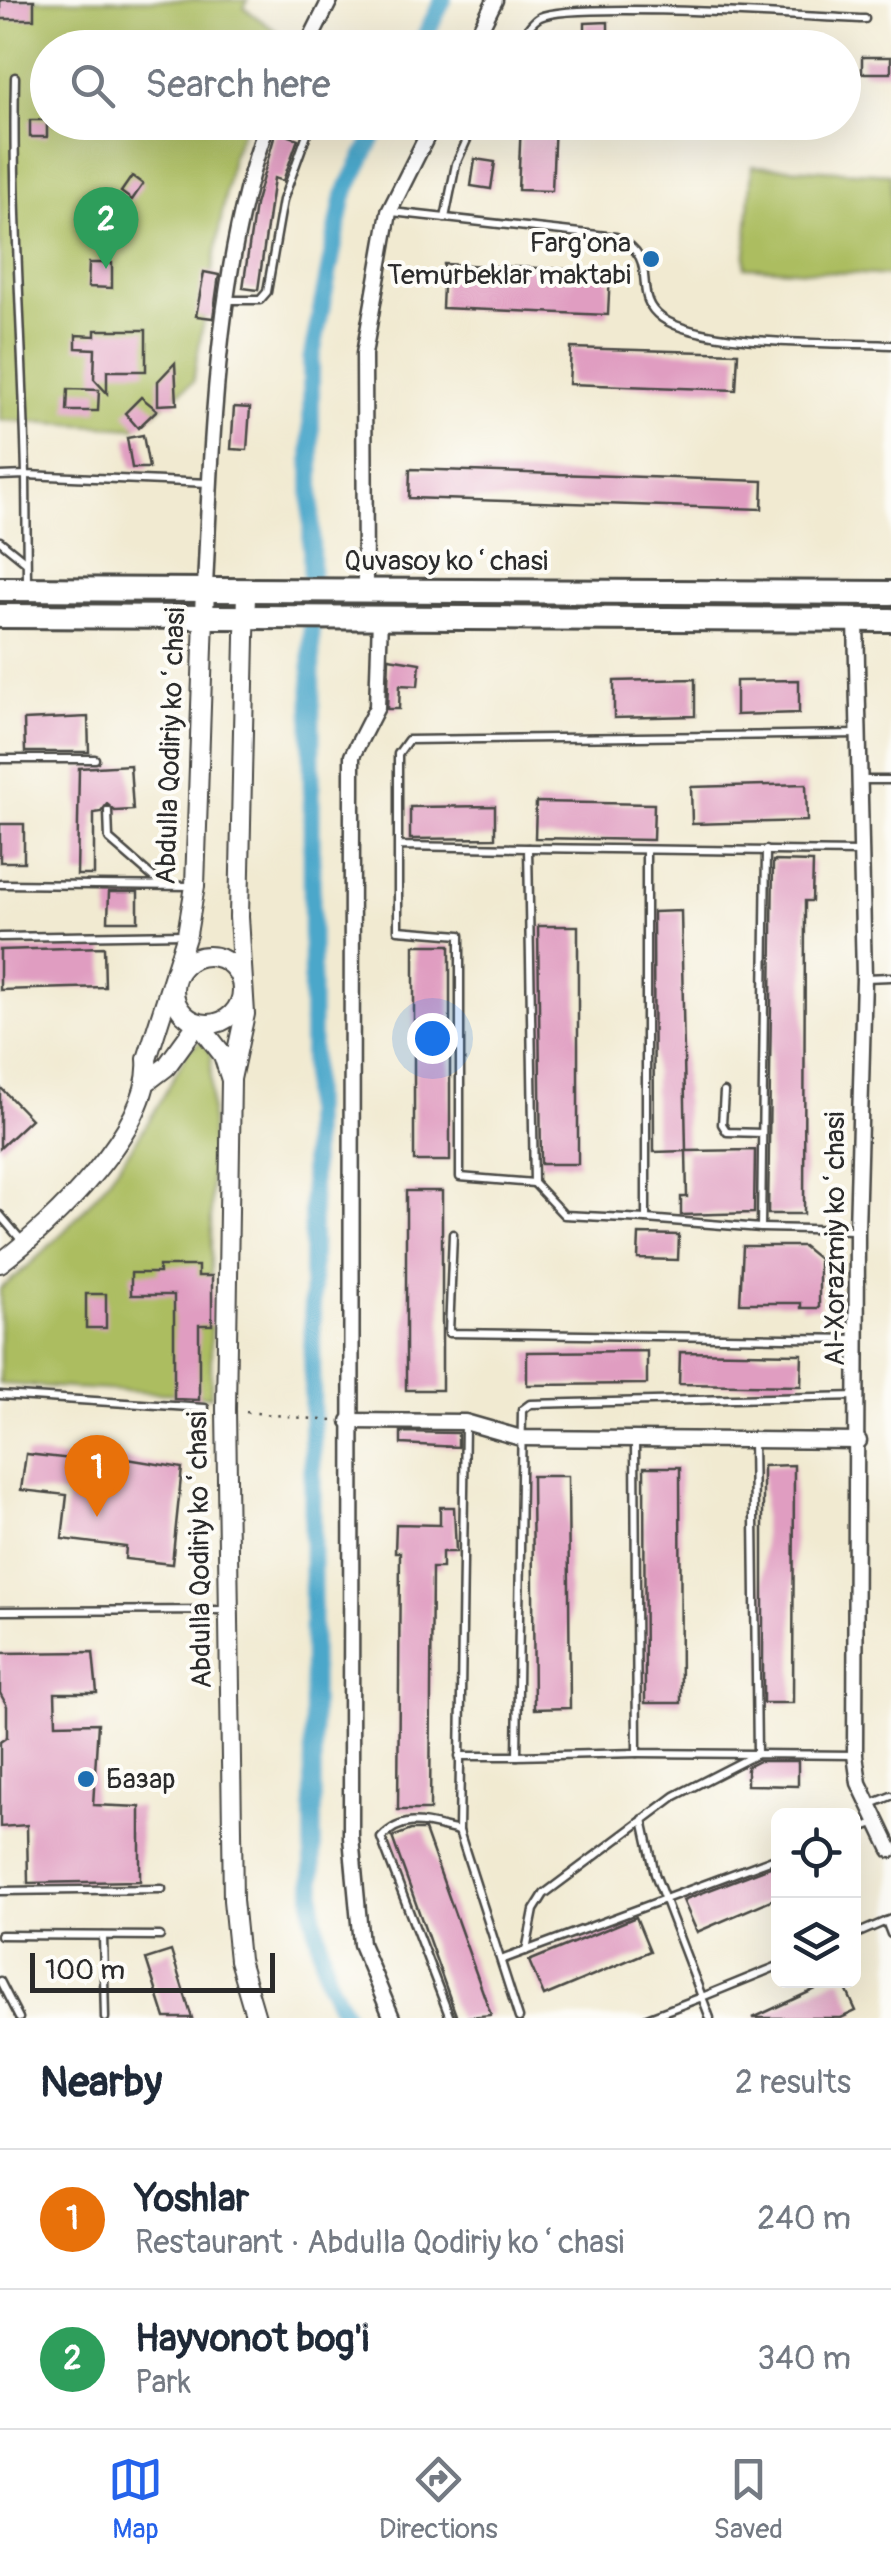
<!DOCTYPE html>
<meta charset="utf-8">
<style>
body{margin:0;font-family:Pangolin,sans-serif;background:#f2f2f3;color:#1f2937}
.controls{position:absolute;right:30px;bottom:30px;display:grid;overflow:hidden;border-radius:15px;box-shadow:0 10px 40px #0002}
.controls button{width:90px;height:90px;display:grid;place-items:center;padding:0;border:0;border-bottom:2px solid #e0e1e3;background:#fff;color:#1f2937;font:50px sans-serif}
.scale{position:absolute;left:30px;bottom:25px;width:245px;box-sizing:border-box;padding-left:10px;border:5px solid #2b2b2b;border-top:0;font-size:28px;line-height:35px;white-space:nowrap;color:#2b2b2b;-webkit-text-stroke:8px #fdfcf7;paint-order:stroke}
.you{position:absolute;left:432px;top:1038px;width:35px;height:35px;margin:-25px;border:8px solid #fff;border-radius:50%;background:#1a73e8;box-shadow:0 0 0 15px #1a73e833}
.badge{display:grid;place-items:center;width:65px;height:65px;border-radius:50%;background:#2563eb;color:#fff;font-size:32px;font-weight:700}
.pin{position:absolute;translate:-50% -82px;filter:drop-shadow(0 2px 5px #0008)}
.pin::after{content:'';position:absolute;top:52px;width:35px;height:30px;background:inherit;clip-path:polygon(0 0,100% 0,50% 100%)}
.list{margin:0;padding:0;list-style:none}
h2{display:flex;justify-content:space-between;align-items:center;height:130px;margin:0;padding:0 40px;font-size:42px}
h2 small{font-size:32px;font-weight:400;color:#747a83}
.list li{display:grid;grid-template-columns:65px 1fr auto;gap:30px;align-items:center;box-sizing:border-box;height:140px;padding:0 40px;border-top:2px solid #e0e1e3}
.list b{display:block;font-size:38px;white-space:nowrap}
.list p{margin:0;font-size:32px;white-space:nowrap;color:#747a83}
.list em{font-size:32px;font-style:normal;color:#747a83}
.icon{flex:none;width:55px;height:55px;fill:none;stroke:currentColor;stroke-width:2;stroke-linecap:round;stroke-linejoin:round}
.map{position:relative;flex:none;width:891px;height:2018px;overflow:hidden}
.search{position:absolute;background:#fff;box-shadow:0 10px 40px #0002;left:30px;right:30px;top:30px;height:110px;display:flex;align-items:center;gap:25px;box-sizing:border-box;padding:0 35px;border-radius:55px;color:#747a83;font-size:38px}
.sheet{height:410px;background:#fff}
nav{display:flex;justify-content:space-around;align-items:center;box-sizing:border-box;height:140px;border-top:2px solid #e0e1e3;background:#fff;font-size:28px;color:#747a83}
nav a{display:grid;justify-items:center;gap:5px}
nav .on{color:#2563eb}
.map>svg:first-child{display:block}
.green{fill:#acbd60;stroke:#6c7446;stroke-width:2.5}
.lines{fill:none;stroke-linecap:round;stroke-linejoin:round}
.canal{stroke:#4ca7ca;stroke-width:18}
.building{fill:#e09dc1}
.service-casing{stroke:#494844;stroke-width:11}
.minor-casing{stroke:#494844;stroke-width:19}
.tertiary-casing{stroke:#494844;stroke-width:22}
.primary-casing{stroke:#494844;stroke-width:28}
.path{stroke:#494844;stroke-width:2.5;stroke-dasharray:2.5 8;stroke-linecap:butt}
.service{stroke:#fff;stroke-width:6}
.minor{stroke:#fff;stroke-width:14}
.tertiary{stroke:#fff;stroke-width:18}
.primary{stroke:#fff;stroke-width:22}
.poi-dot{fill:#1f6fb2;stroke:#fdfcf7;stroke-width:4}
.labels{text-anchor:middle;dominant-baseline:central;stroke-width:8;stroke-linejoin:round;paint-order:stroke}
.poi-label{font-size:28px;fill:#2b2b2b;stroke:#fdfcf7;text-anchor:end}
.street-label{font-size:28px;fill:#2b2b2b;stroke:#fdfcf7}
</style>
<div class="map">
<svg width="891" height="2018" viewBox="0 0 891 2018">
<rect width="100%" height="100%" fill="#fdfcf7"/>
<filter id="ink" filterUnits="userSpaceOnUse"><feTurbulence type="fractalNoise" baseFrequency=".01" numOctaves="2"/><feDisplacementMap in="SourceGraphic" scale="20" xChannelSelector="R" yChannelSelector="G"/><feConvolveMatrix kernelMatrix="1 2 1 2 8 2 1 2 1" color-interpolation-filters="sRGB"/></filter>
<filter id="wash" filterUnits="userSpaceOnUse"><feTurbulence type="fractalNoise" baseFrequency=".0048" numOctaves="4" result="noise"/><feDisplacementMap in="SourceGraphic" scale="40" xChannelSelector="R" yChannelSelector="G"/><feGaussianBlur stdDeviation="2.25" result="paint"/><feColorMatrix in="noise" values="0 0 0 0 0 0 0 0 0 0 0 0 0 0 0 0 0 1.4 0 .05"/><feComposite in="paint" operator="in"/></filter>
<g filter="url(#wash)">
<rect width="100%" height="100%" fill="#f1ead1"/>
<g class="green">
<path d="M0 0H248L244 8 283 36 278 48H48V122L246 123 232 156 193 382 135 428 0 420Z"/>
<path d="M752 166 891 174V276L745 267Z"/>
<path d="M202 1041 211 1054V1396L0 1384V1289C84 1224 141 1144 188 1050Z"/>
</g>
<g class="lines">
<g class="canal">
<path d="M419 48 443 0"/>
<path d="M346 2018 328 1981 313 1913 311 360 344 195 381 122"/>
</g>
</g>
<g id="blocks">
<g class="building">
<rect x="0" y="0" width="34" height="19"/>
<path d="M608 22V39H585V23Z"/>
<rect x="862" y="57" width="29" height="16"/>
<rect x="30" y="120" width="17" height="17"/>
<path d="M521 122H555L552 191 518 190Z"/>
<path d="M276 131 298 139 283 181 274 178 258 290 243 288 255 205Z"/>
<path d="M475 159 495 162 491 189 471 186Z"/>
<path d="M132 176 143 184 132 200 121 192Z"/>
<path d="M89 263H112V288L88 287Z"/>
<path d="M444 264 610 271 608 315 442 308Z"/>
<path d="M204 272 219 275 213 318 196 316Z"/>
<path d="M95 330H146V371H107V393L94 379 95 349 76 348V335L95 336Z"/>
<path d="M571 348 738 353 736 390 569 384Z"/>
<path d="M175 363 177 404 158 405V381Z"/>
<path d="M68 389 99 390 98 411H67Z"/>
<path d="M141 397 157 410 138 428 125 413Z"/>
<path d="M234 407 250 408 247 450 231 449Z"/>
<path d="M143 435 149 468H132L127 438Z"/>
<path d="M410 469 763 481 762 509 409 498Z"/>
<path d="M389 658 420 663 418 686 400 685 399 709H387Z"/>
<path d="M695 679V716L614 718V681Z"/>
<path d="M799 680V713L736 715V681Z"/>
<path d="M88 717 89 752H25L24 720Z"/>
<path d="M130 765 133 810 115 811 107 804 101 812 94 813V875H77L79 768Z"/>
<path d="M806 784 807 821 692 824 691 787Z"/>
<path d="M536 802 654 804 653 840 535 838Z"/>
<path d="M495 806V838L410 839V807Z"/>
<rect x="0" y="824" width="24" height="38"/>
<path d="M773 861 813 862 812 901H805L804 1214H768Z"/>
<path d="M109 892H138V921H108Z"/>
<path d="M681 911 686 1151 654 1152 653 912Z"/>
<path d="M538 926H578V1164H541Z"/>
<rect x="414" y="945" width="36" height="216"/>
<path d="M104 947 105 987 0 990V950Z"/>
<path d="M0 1087 31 1119 0 1148Z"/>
<path d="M755 1150 754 1213 681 1215V1197H687L686 1151Z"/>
<rect x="406" y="1191" width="36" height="199"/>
<path d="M639 1234 679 1235 678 1260 638 1259Z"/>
<path d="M743 1246H803L819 1259V1308H801V1303H740Z"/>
<path d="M159 1266H198V1276H212V1325H199V1400L174 1399V1295H131V1273H159Z"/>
<rect x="86" y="1294" width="20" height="34"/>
<path d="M647 1351V1384L527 1385V1352Z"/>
<path d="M680 1352 802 1354 801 1386 679 1384Z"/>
<path d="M401 1432 458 1433V1447L401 1444Z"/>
<path d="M73 1450 182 1468 172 1564 125 1559 126 1547 62 1539 67 1495 21 1490 26 1454 71 1459Z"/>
<path d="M794 1465 793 1703H763V1466Z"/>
<path d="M644 1467H680L681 1703H645Z"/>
<path d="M532 1476H568L570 1708 534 1709Z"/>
<path d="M440 1507H454L456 1552H442V1568H432L430 1810H398L400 1552H395L396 1524 440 1525Z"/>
<path d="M93 1652 97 1693H55L56 1724 98 1723 93 1805 140 1807V1881L28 1883 27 1825 0 1827V1742L7 1737V1706L0 1693V1653Z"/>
<path d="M759 1761H798V1786L747 1785V1767Z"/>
<path d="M411 1830H425L491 2015 457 2018 392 1837Z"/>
<path d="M778 1864V1897L697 1932 683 1900Z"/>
<path d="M636 1917 650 1951 544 1996 529 1961Z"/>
<path d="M171 1951 192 2018H165L146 1959Z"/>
<path d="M835 1980H842L856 2011 841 2018H753Z"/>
</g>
</g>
</g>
<g filter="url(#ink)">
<use href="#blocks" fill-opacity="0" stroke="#494844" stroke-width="2.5"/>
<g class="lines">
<g class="service-casing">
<g id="service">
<path d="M517 48C523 37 529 23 540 17 571 1 814 17 865 19"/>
<path d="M15 77C12 210 23 342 26 475L209 483"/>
<path d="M392 212 616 237C664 259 628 294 662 318 703 347 837 342 891 345"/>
<path d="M445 218 456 164 475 122"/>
<path d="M228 300H260L267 292 283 200 308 131 304 122"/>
<path d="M0 476 26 475 27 583"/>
<path d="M0 541 26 562"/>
<path d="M0 759H95"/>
<path d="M861 780H891"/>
<path d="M108 811 109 839 162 885"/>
<path d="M398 846 528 848 534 1183 460 1177V935L398 930V754L408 740 860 734"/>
<path d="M528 848 862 852"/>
<path d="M0 884 193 886"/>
<path d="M0 937 184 934"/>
<path d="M865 978 891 977"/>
<path d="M724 1092 722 1124 727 1132 762 1133"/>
<path d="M534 1183 564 1215 646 1219V850"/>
<path d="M0 1215 22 1241"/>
<path d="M646 1219 761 1228 766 850"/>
<path d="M761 1228 855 1230"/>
<path d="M453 1234 449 1333 858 1339"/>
<path d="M0 1395 205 1408"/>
<path d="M465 1424 459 1831 519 2018"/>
<path d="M635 1440 637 1753 757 1754 753 1438"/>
<path d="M0 1611 228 1610"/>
<path d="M637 1753 517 1756 522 1410 530 1404 858 1396"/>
<path d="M459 1756H517"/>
<path d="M869 1805 891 1796"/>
<path d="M643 1819 655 1874 702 1997 778 1966"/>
<path d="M854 1830 875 1823"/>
<path d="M0 1891 162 1889"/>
<path d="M886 1921 891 1934"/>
<path d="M0 1935 160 1936"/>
<path d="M854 1935 891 1919"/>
<path d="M103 1936 105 2018"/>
<path d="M526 1951 534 1910 544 1894 675 1796 757 1754 855 1755"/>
<path d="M501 1960 778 1857"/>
<path d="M0 1981 19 2018"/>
<path d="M450 2018 381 1838C405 1813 428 1824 459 1831"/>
<path d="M647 2018 702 1997 710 2018"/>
</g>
</g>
<g class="minor-casing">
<g id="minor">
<path d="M306 48 330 0"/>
<path d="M471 48 495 0"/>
<path d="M205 587C212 437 216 264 268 122"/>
<path d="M365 588 364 354 389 212 434 122"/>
<path d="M380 617 377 707 352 756 351 1837 361 1944 392 2018"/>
<path d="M856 620 864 978 857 1230 855 1755 859 1783 891 1850"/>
<path d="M349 1421 465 1422 521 1438 859 1441"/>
</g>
</g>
<g class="tertiary-casing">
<g id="tertiary">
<circle cx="208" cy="990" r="34"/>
<path d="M231 1079 245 1014 239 917 246 591"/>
<path d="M149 1080 166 1067 198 1023 223 1055 231 1080 226 1409 233 1900 239 1960 256 2018"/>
<path d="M0 1263C51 1225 153 1127 147 1059L187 934 195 886 205 587"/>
</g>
</g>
<g class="primary-casing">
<g id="primary">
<path d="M0 589 891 593"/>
<path d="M0 616 891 620"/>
</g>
</g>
<path class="path" d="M246 1412 332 1421"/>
<use href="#service" class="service"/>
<use href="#minor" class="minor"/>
<use href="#tertiary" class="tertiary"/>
<use href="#primary" class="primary"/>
</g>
</g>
<g class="poi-dot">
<circle cx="651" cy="259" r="10"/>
<circle cx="86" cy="1779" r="10"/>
</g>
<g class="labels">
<g class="poi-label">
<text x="631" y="243">Farg'ona<tspan x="631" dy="32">Temurbeklar maktabi</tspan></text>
<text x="106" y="1779" text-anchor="start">Базар</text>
</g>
<g class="street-label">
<text x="446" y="561">Quvasoy koʻchasi</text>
<text transform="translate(171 746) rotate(-88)">Abdulla Qodiriy koʻchasi</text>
<text transform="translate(835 1239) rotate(-90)">Al-Xorazmiy koʻchasi</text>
<text transform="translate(200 1550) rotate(-91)">Abdulla Qodiriy koʻchasi</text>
</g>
</g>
</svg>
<div class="controls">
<button><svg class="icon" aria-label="locate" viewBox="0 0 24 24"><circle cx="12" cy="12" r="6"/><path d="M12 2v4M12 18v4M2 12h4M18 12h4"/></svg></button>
<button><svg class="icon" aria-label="layers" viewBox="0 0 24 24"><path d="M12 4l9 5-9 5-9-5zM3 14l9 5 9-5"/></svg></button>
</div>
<div class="scale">100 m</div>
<div class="you"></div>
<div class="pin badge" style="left:97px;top:1517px;background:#e8710a">1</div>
<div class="pin badge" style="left:106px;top:269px;background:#2e9e5b">2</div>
<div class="search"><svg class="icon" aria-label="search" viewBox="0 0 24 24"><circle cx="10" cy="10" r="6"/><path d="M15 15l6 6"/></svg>Search here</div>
</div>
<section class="sheet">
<h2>Nearby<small>2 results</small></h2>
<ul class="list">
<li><span class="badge" style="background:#e8710a">1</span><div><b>Yoshlar</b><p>Restaurant · Abdulla Qodiriy koʻchasi</p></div><em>240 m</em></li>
<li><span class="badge" style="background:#2e9e5b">2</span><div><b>Hayvonot bog'i</b><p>Park</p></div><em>340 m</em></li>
</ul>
</section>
<nav>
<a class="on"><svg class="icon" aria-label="map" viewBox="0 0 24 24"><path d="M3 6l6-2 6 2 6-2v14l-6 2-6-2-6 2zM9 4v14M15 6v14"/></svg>Map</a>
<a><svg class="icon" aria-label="directions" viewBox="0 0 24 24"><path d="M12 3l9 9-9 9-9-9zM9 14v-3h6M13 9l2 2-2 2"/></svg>Directions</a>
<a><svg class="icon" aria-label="saved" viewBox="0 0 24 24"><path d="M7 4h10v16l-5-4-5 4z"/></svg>Saved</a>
</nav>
